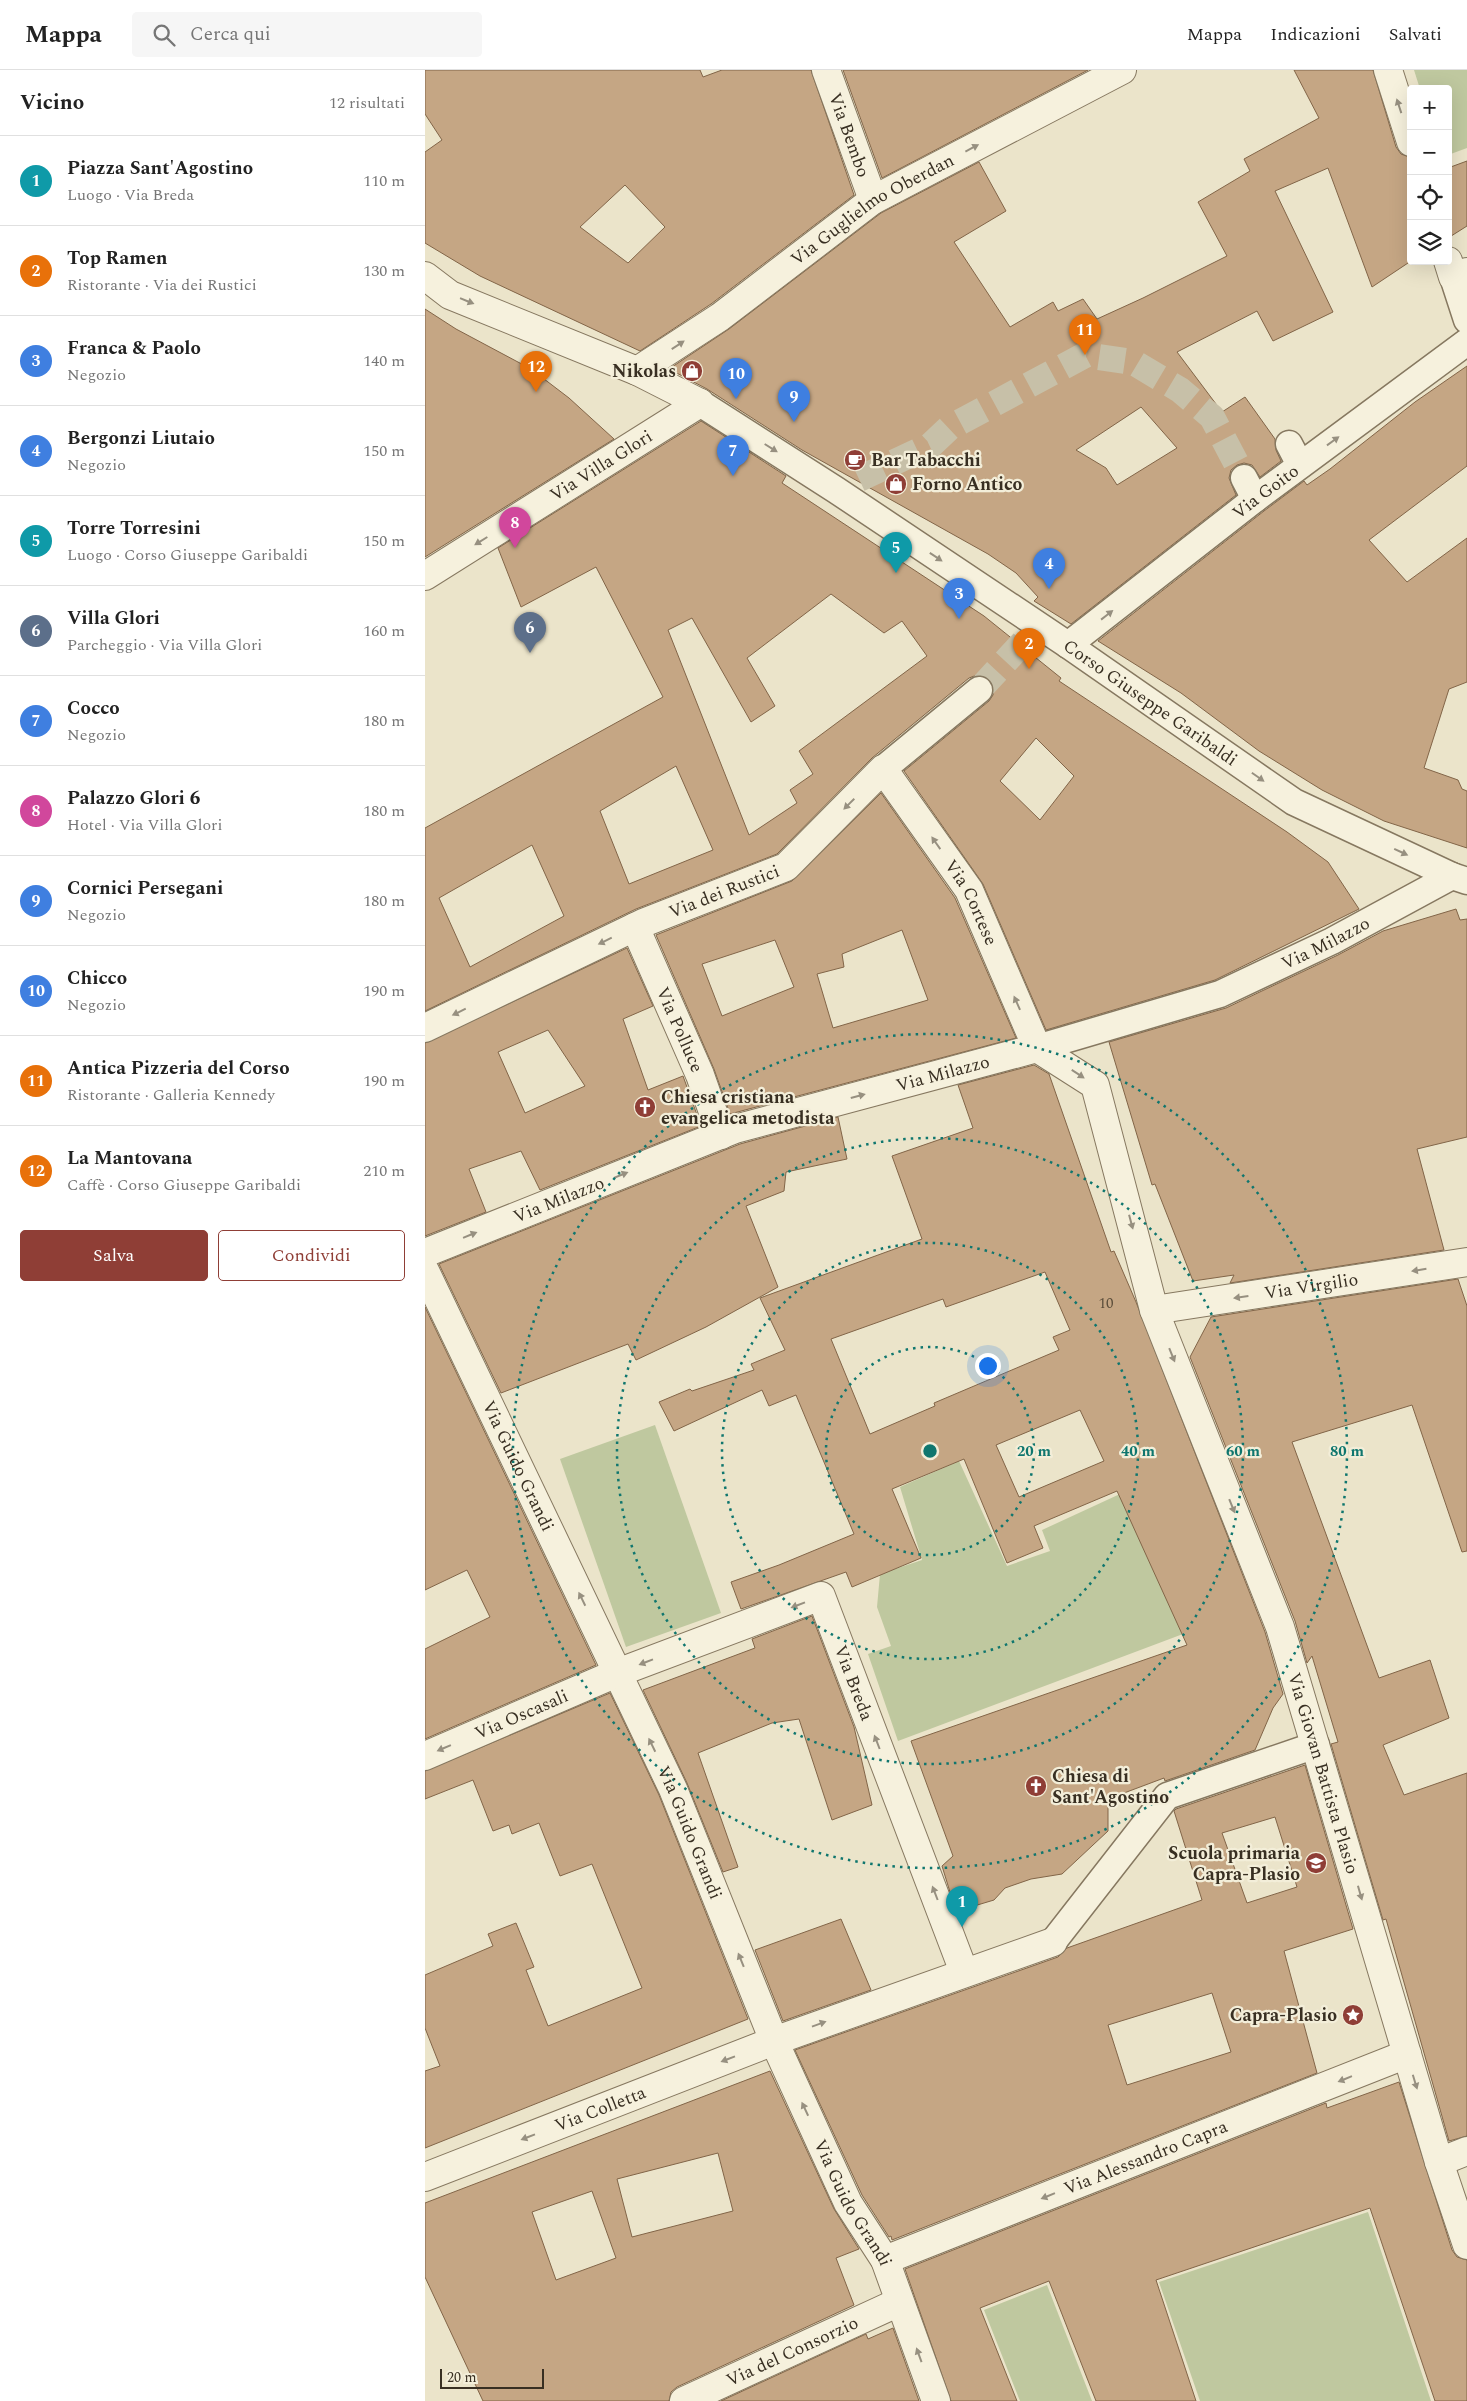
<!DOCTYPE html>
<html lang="it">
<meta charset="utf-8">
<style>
body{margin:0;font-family:Spectral,serif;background:#f6f6f6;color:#222}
.controls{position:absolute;right:15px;top:15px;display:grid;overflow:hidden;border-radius:5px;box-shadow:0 5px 20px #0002}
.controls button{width:45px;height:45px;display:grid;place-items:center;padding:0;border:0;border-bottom:1px solid #e0e0e0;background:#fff;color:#222;font:25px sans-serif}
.scale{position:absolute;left:15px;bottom:12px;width:104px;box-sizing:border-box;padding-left:5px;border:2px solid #382f22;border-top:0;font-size:14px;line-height:18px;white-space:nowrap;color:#382f22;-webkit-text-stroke:4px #f3eed9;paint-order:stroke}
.you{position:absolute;left:562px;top:1295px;width:18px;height:18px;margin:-12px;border:4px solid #fff;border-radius:50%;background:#1a73e8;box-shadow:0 0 0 8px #1a73e833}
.badge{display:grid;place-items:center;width:32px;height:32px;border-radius:50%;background:#8f3e36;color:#fff;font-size:16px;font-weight:700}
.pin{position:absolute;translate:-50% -41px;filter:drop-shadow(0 1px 2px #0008)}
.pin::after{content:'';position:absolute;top:26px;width:18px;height:15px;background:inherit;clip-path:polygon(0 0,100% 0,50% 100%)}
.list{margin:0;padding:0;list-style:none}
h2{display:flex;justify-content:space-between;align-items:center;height:65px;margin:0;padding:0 20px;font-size:21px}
h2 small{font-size:16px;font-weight:400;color:#767676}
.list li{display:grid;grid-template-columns:32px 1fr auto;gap:15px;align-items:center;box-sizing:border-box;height:90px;padding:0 20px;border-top:1px solid #e0e0e0}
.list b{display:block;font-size:19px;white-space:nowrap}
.list p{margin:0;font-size:16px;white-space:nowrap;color:#767676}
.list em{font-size:16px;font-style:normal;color:#767676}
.actions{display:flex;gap:10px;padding:15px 20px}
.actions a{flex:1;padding:11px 0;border:1px solid #8f3e36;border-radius:5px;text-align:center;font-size:18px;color:#8f3e36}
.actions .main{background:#8f3e36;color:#fff}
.icon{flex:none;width:28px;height:28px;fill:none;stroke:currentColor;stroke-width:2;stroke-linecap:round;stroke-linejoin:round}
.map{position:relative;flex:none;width:1042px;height:2331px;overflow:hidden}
header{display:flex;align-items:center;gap:30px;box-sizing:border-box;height:70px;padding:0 25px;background:#fff;border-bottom:1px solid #e0e0e0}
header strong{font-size:24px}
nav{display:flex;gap:28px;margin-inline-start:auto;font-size:18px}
.search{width:350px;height:45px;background:#f6f6f6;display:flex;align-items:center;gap:12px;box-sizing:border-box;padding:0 18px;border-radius:5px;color:#767676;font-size:19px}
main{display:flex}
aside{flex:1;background:#fff}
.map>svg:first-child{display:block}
.green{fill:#bfc89f}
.building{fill:#c5a684;stroke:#826548;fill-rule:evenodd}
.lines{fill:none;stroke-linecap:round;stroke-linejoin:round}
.pedestrian-tunnel{stroke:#c7c0a8;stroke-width:26;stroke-dasharray:26 13;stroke-linecap:butt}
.pedestrian-casing{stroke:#867860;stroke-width:29}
.minor-casing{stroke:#867860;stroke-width:30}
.pedestrian{stroke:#f6f1dd;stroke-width:26}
.minor{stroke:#f6f1dd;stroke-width:28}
.oneway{fill:#979080}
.ring{fill:none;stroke:#0f766e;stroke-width:2.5;stroke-dasharray:2.5 5}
.labels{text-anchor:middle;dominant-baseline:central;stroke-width:4.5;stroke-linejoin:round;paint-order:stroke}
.number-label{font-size:15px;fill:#5b4d3a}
.street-label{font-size:18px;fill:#382f22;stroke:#f3eed9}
.poi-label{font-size:18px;font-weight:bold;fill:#382f22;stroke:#f3eed9;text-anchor:start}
.centre{fill:#0f766e;stroke:#f3eed9;stroke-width:2.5}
.ring-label{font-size:15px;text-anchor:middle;font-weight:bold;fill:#0f766e;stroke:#f3eed9;stroke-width:4.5;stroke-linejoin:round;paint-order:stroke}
</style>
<header>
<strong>Mappa</strong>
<div class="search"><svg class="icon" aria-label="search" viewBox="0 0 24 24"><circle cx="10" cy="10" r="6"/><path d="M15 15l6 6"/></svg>Cerca qui</div>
<nav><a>Mappa</a><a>Indicazioni</a><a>Salvati</a></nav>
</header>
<main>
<aside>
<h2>Vicino<small>12 risultati</small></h2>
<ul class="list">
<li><span class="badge" style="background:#0f9aa8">1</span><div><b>Piazza Sant'Agostino</b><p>Luogo · Via Breda</p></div><em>110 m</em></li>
<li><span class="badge" style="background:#e8710a">2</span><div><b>Top Ramen</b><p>Ristorante · Via dei Rustici</p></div><em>130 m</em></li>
<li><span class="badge" style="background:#3f7fe0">3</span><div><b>Franca &amp; Paolo</b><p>Negozio</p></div><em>140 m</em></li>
<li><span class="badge" style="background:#3f7fe0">4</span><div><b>Bergonzi Liutaio</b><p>Negozio</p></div><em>150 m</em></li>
<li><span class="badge" style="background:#0f9aa8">5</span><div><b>Torre Torresini</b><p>Luogo · Corso Giuseppe Garibaldi</p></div><em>150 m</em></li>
<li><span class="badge" style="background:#5c6f8a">6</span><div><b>Villa Glori</b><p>Parcheggio · Via Villa Glori</p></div><em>160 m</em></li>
<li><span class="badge" style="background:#3f7fe0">7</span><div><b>Cocco</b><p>Negozio</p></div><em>180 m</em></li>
<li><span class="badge" style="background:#d1479c">8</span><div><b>Palazzo Glori 6</b><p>Hotel · Via Villa Glori</p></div><em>180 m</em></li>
<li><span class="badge" style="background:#3f7fe0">9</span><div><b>Cornici Persegani</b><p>Negozio</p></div><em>180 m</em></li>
<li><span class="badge" style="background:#3f7fe0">10</span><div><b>Chicco</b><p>Negozio</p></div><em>190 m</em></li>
<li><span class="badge" style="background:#e8710a">11</span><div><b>Antica Pizzeria del Corso</b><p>Ristorante · Galleria Kennedy</p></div><em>190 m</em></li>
<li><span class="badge" style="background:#e8710a">12</span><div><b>La Mantovana</b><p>Caffè · Corso Giuseppe Garibaldi</p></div><em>210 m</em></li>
</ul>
<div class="actions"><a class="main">Salva</a><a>Condividi</a></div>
</aside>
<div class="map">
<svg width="1042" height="2331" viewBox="0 0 1042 2331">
<rect width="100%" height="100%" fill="#ebe4ca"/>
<g class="green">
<path d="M989 0H1042V78L1023 85V19H995Z"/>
<path d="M230 1355 296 1543 201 1577 135 1389Z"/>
<path d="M534 1391 582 1496 625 1481 617 1460 695 1424 758 1564 473 1671 443 1584 466 1576 452 1537 455 1504 497 1490 475 1417Z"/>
<path d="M943 2142 1006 2331H775L734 2212Z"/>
<path d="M622 2215 667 2331H595L559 2240Z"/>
</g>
<g class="building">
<path d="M0 0H275L278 7 297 0H386L429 125 286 234 215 281 55 206 0 173V82L17 70 0 44ZM200 115 240 157 203 193 155 157Z"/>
<path d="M418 0H663L457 108Z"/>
<path d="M869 0H948L971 77 976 84 984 87 986 92V191L947 217 903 98 850 121 908 242 848 271 832 241 752 282 797 342 820 327 850 369 851 380 856 391 835 407 827 395 819 393 812 395 806 400 804 408 811 425 646 554 609 531 613 527 591 503 563 484 377 380 282 319 244 299 304 259 456 143 554 92 581 141 529 172 585 257 628 232 633 241 658 229 672 249 718 228 802 186 773 132 825 101 819 89 894 48ZM716 337 752 378 692 415 681 398 651 380Z"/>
<path d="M1042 91V156L1023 168V98Z"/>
<path d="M0 239 31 259 106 299 144 328 189 369 0 487Z"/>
<path d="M1042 296V396L944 470 982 512 1042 468V612L1024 619 999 698 1033 710 1037 719 1042 721V778L959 751 897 720 834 681 756 623 673 571 839 441 879 411 882 415 905 399 990 332Z"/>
<path d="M276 351 361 406 357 413 559 546 636 608 634 611 862 762 903 792 934 839 790 910 621 960 558 814 479 701 564 631 568 625 569 617 565 610 560 606 552 605 544 608 447 688 352 784 211 839 0 941V758L238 627 171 497 96 537 73 478ZM406 524 459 563 477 551 502 586 374 681 388 704 365 720 372 733 324 765 243 560 267 548 326 652 350 636 322 588ZM611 668 649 706 615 750 575 711ZM251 696 288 780 204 814 175 741ZM107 775 139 846 45 897 14 828Z"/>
<path d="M456 723 530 828 591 968 305 1044 289 999 231 865 367 811ZM477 860 503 930 408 958 392 904 419 897 417 884ZM350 870 369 917 297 946 277 894Z"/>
<path d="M1031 839 1035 850 1042 849V1067L992 1079 1019 1180 805 1213 809 1205 768 1211 730 1114 727 1115 684 972 801 938 913 885 958 861Z"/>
<path d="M202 878 228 936 198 949 223 1020 258 1006 276 1056 115 1120 96 1081 44 1099 61 1142 0 1166V973ZM123 960 160 1016 100 1043 73 982Z"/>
<path d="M609 995 624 1004 686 1182 689 1181 711 1232 840 1562 858 1624 848 1638 830 1680 740 1711 739 1708 683 1729V1761L637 1804 606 1809 580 1818 569 1830 549 1836 535 1833 525 1822 517 1796 528 1786 486 1671 762 1575 692 1421 609 1456 618 1478 582 1493 539 1389 467 1419 496 1488 427 1517 421 1502 316 1539 306 1512 354 1495 429 1464 371 1325 344 1336 337 1320 249 1361 234 1332 265 1319 267 1321 329 1300 326 1294 360 1280 335 1228 497 1169 467 1086 548 1058 533 1015ZM620 1202 645 1260 628 1267 634 1280 509 1333 510 1336 445 1364 406 1269 518 1229 521 1237ZM655 1340 679 1391 594 1427 571 1375Z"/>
<path d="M413 1047 422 1089 361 1102 359 1121 321 1136 353 1217 281 1257 211 1290 203 1274 76 1323 14 1194 315 1074Z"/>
<path d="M1033 1209 1042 1236V1481L1037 1482 987 1335 867 1372 954 1608 1005 1590 1024 1648 958 1675 979 1725 1042 1703V2066L1024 2071 961 1849 958 1850 906 1674 913 1672 887 1586 882 1593 870 1551 765 1287 786 1247Z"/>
<path d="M0 1237 171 1595 0 1669V1579L65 1547 42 1500 0 1520Z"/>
<path d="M387 1546 429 1657 447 1735 407 1750 374 1649 347 1653 273 1683 313 1797 298 1802 262 1713 218 1620 330 1578 327 1569Z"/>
<path d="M185 1623 234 1725 323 1949 0 2078V2001L15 1996 0 1958V1905L68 1876 63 1864 91 1853 109 1897 101 1900 123 1956 217 1918 167 1794 135 1806 114 1753 87 1764 84 1755 68 1761 48 1710 0 1729V1701Z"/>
<path d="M880 1695 928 1859 859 1881 892 2003 467 2170 466 2166 464 2167 437 2125 370 1980 633 1887 642 1878 777 1830 749 1741 751 1739ZM850 1747 872 1817 822 1833 797 1763ZM787 1923 806 1982 702 2015 683 1955Z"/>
<path d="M416 1849 446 1920 358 1951 330 1880Z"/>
<path d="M345 2001 409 2139 434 2179 411 2188 429 2235 252 2317 246 2322 244 2331H58L0 2207V2133ZM293 2083 308 2141 207 2167 192 2109ZM167 2121 191 2188 131 2210 107 2142Z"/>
<path d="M974 2012 1027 2180 1032 2187 1042 2190V2331H1010L945 2138 731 2210 771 2331H671L624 2211 555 2238 592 2331H526L480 2199 901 2033 902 2038Z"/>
<path d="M468 2258 494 2331H296L441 2264 443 2269Z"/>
</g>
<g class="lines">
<g class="pedestrian-tunnel">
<path d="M434 409 506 375 524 358 660 285 708 292 755 320 787 347 819 408"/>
<path d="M554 620 603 567"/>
</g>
<g class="pedestrian-casing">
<g id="pedestrian">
<path d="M1028 207 1042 250"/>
<path id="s1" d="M275 333 411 420 643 575 869 732 1027 806 1042 811"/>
<path d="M864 374 875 395"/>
<path d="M819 408 830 429"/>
<path id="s2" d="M643 575 830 429 1042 272"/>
<path d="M458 699 554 620"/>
<path id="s3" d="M612 978 795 924 907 871 1027 806"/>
<path d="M628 1872 742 1726 891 1675"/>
</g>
</g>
<g class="minor-casing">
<g id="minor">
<path id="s4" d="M401 0 448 130"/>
<path d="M963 0 986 72"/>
<path d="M1023 191 1028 207 1042 202"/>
<path d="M0 206 25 225 212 301 275 333"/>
<path id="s5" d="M212 301 295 247 448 130 697 0"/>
<path id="s6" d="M0 506 275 333"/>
<path id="s7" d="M210 857 275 1005 296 1065"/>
<path id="s8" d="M0 958 218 853 361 797 458 699 544 820 612 978"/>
<path id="s9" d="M612 978 670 1015 729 1240 855 1557 1014 2092 1042 2175"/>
<path id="s10" d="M0 1183 310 1059 612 978"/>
<path id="s11" d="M0 1201 248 1719 349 1971 423 2133 460 2190 511 2331"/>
<path id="s12" d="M729 1240 1042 1192"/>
<path id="s13" d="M0 1686 192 1603 396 1526 539 1902"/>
<path d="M1014 2092 1042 2081"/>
<path id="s14" d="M0 2107 349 1971 628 1872"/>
<path id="s15" d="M460 2190 982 1984"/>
<path id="s16" d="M259 2331 474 2232"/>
</g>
</g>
<use href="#pedestrian" class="pedestrian"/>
<use href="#minor" class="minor"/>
</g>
<defs><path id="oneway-solid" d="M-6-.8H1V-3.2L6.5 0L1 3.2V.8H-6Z" transform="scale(1.25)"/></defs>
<g class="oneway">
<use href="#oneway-solid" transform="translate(974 36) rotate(-108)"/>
<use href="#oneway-solid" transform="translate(547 78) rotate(-28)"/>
<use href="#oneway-solid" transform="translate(42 231) rotate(22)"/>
<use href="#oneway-solid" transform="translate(253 275) rotate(-33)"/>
<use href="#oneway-solid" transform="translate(908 371) rotate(-36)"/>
<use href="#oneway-solid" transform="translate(346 378) rotate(32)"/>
<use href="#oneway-solid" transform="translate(56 471) rotate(148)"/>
<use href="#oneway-solid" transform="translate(511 487) rotate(34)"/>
<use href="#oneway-solid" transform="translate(682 545) rotate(-38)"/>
<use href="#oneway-solid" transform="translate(833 707) rotate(35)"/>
<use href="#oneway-solid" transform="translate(424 734) rotate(135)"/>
<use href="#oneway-solid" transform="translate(511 773) rotate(-125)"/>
<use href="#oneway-solid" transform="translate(976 782) rotate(25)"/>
<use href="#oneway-solid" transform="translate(180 871) rotate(154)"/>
<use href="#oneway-solid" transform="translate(592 933) rotate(-114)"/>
<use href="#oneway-solid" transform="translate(34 942) rotate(154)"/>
<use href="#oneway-solid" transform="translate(653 1004) rotate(33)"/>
<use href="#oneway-solid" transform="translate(433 1026) rotate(-15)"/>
<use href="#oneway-solid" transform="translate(196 1105) rotate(-22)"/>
<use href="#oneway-solid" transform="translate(706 1152) rotate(75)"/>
<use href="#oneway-solid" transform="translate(45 1165) rotate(-22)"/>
<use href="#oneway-solid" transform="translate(994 1200) rotate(171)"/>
<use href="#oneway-solid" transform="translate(816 1227) rotate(172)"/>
<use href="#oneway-solid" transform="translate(747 1285) rotate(68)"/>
<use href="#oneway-solid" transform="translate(807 1436) rotate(68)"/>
<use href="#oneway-solid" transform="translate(157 1529) rotate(-116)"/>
<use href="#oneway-solid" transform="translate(373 1535) rotate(159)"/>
<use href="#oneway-solid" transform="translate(221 1592) rotate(159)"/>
<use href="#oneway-solid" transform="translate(452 1672) rotate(-111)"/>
<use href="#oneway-solid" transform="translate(227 1675) rotate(-116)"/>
<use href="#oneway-solid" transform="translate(19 1678) rotate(157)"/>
<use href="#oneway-solid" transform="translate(510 1823) rotate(-111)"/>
<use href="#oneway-solid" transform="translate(935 1823) rotate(74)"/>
<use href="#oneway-solid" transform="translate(316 1890) rotate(-112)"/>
<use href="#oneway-solid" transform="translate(394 1954) rotate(-20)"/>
<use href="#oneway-solid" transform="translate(303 1989) rotate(159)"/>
<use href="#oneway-solid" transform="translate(920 2009) rotate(158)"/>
<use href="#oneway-solid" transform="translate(990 2012) rotate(73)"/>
<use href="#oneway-solid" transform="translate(380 2039) rotate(-115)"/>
<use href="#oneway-solid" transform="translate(103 2067) rotate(159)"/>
<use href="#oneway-solid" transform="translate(623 2126) rotate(158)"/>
<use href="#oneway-solid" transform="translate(494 2285) rotate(-110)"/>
</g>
<g class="ring">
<circle cx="505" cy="1381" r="104"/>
<circle cx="505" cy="1381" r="208"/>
<circle cx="505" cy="1381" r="313"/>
<circle cx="505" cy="1381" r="417"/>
</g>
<defs>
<g id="shop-disc" transform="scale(1.125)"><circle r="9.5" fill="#8f3e36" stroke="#f3eed9"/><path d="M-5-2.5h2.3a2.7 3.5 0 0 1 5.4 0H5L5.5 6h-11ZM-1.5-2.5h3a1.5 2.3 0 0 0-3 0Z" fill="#fff"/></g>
<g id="cafe-disc" transform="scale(1.125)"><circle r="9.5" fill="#8f3e36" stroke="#f3eed9"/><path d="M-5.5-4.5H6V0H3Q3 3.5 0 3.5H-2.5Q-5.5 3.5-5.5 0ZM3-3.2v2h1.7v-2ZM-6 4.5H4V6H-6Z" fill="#fff"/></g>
<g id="church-disc" transform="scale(1.125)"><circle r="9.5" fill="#8f3e36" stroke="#f3eed9"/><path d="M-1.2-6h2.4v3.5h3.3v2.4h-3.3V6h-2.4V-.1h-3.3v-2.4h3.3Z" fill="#fff"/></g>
<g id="school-disc" transform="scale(1.125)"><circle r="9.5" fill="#8f3e36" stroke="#f3eed9"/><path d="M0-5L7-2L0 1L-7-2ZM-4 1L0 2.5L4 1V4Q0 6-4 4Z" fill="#fff"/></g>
<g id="sight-disc" transform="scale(1.125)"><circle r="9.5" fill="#8f3e36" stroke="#f3eed9"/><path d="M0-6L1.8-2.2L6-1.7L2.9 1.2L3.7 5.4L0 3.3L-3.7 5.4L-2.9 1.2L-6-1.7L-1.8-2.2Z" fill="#fff"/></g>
</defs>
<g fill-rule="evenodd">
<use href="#shop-disc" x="267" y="301"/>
<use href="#cafe-disc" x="430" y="390"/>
<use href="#shop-disc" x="471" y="414"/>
<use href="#church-disc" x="220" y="1037"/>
<use href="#church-disc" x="611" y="1716"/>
<use href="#school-disc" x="891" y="1793"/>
<use href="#sight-disc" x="928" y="1945"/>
</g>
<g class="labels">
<g class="number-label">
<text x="681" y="1233">10</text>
</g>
<g class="street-label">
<text stroke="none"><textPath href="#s4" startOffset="69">Via Bembo</textPath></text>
<text stroke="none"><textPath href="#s5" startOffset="286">Via Guglielmo Oberdan</textPath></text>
<text stroke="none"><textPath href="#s6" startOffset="208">Via Villa Glori</textPath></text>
<text stroke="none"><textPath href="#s2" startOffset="250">Via Goito</textPath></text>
<text stroke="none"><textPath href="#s1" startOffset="541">Corso Giuseppe Garibaldi</textPath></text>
<text stroke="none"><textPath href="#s8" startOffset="329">Via dei Rustici</textPath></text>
<text stroke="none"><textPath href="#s8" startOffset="694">Via Cortese</textPath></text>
<text stroke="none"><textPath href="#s3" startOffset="308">Via Milazzo</textPath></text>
<text stroke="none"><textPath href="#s7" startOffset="112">Via Polluce</textPath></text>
<text stroke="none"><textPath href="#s10" startOffset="549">Via Milazzo</textPath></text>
<text stroke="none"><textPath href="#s10" startOffset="144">Via Milazzo</textPath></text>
<text stroke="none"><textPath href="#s12" startOffset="159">Via Virgilio</textPath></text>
<text stroke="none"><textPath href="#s11" startOffset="216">Via Guido Grandi</textPath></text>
<text stroke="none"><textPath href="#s13" startOffset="520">Via Breda</textPath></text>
<text stroke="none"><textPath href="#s13" startOffset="105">Via Oscasali</textPath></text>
<text stroke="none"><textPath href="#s9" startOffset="795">Via Giovan Battista Plasio</textPath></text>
<text stroke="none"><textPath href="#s11" startOffset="621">Via Guido Grandi</textPath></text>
<text stroke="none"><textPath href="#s14" startOffset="188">Via Colletta</textPath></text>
<text stroke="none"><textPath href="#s15" startOffset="280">Via Alessandro Capra</textPath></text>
<text stroke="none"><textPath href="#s11" startOffset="1026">Via Guido Grandi</textPath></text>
<text stroke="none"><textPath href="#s16" startOffset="119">Via del Consorzio</textPath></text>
</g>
<g class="poi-label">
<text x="251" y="301" text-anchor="end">Nikolas</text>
<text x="446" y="390">Bar Tabacchi</text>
<text x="487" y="414">Forno Antico</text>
<text x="236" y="1027">Chiesa cristiana<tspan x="236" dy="21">evangelica metodista</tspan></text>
<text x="627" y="1706">Chiesa di<tspan x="627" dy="21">Sant'Agostino</tspan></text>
<text x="875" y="1783" text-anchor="end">Scuola primaria<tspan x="875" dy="21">Capra-Plasio</tspan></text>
<text x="912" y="1945" text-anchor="end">Capra-Plasio</text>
</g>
</g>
<circle cx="505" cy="1381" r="8" class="centre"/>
<g class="ring-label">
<text x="609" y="1386">20 m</text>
<text x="713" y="1386">40 m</text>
<text x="818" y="1386">60 m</text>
<text x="922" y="1386">80 m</text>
</g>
</svg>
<div class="controls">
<button>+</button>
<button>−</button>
<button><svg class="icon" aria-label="locate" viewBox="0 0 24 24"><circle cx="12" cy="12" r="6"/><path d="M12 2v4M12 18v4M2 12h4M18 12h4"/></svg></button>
<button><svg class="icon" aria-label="layers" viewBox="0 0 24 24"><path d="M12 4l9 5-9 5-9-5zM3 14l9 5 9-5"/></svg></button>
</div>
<div class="scale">20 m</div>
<div class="you"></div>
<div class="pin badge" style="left:537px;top:1857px;background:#0f9aa8">1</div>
<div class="pin badge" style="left:604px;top:599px;background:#e8710a">2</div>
<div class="pin badge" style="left:534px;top:549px;background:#3f7fe0">3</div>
<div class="pin badge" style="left:624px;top:519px;background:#3f7fe0">4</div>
<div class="pin badge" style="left:471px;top:503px;background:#0f9aa8">5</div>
<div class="pin badge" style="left:105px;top:583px;background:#5c6f8a">6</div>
<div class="pin badge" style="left:308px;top:406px;background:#3f7fe0">7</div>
<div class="pin badge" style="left:90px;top:478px;background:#d1479c">8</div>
<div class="pin badge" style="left:369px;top:352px;background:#3f7fe0">9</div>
<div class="pin badge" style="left:311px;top:329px;background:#3f7fe0">10</div>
<div class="pin badge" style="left:660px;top:285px;background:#e8710a">11</div>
<div class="pin badge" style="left:111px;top:322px;background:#e8710a">12</div>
</div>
</main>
